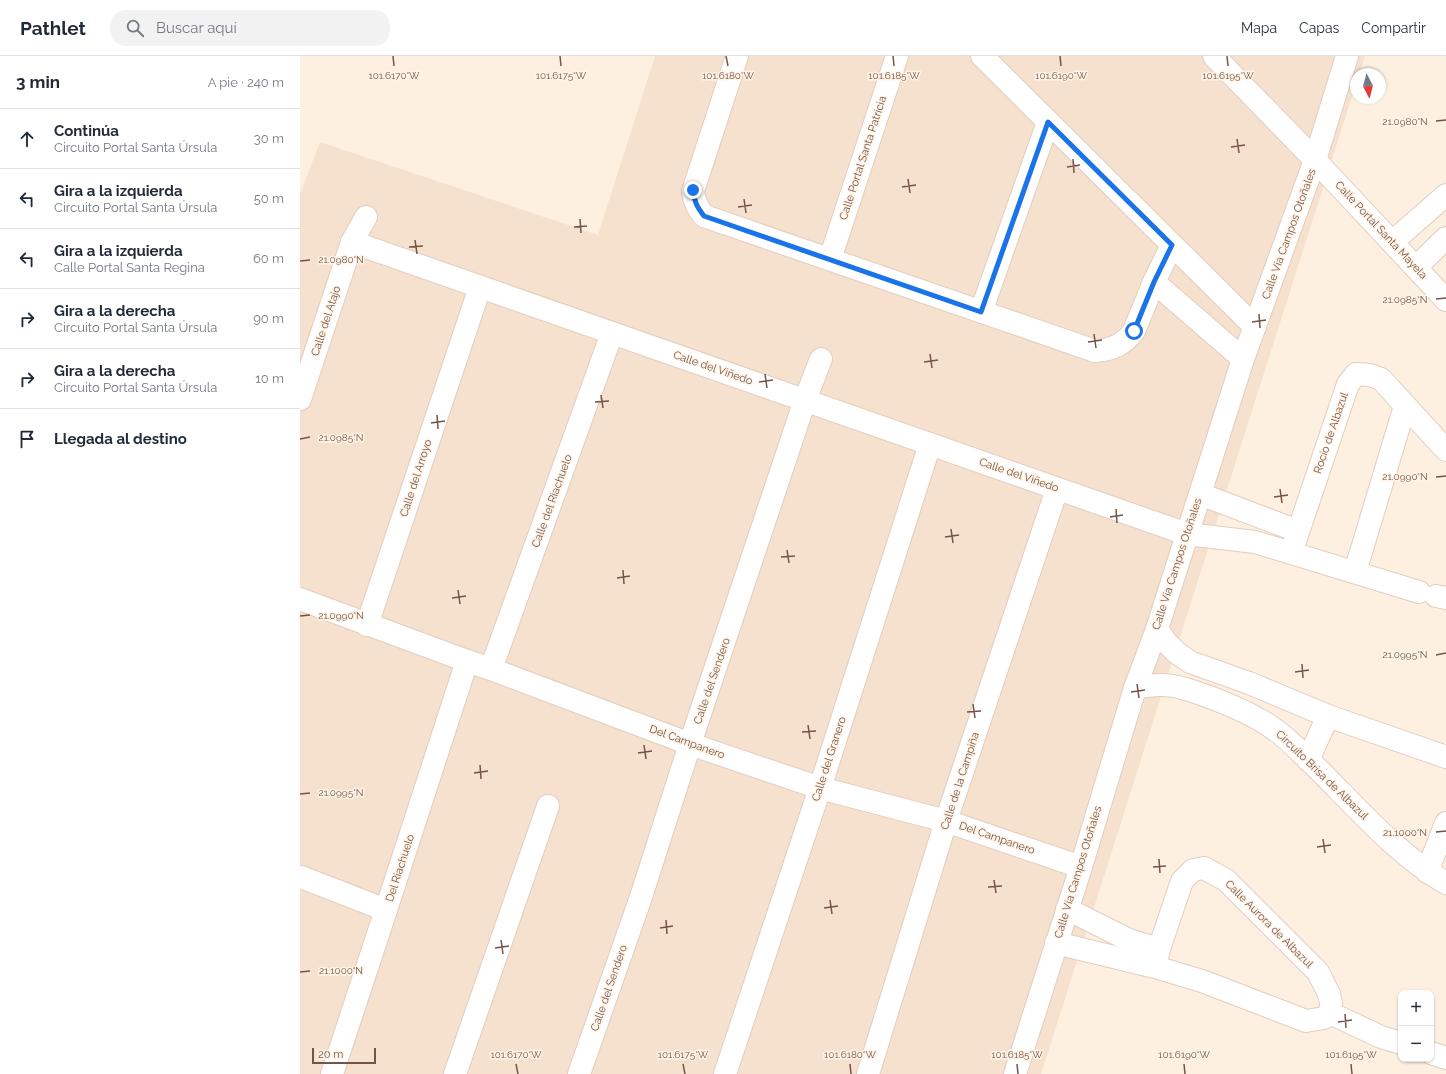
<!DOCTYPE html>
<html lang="es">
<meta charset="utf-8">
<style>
body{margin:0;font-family:Raleway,sans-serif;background:#f2f2f3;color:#1f2937}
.controls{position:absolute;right:12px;bottom:12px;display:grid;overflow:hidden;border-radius:8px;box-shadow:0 1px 3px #0004}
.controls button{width:36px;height:36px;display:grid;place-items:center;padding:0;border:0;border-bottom:1px solid #e0e1e3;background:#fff;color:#1f2937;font:20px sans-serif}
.compass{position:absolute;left:1050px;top:12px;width:36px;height:36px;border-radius:50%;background:#fff;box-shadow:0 1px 3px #0004;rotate:173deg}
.scale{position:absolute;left:12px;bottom:10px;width:64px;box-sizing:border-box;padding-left:4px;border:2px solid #755447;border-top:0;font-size:11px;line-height:14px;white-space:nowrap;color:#755447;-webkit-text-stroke:3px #fff4e7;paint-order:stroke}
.stop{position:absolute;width:12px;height:12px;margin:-9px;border:3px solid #1a73e8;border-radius:50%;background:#fff}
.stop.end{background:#1a73e8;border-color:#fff;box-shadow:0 1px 4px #0008}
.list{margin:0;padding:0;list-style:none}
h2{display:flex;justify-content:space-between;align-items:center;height:52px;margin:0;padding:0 16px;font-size:17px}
h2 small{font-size:13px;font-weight:400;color:#747a83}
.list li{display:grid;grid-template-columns:26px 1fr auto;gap:12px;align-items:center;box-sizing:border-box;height:60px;padding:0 16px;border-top:1px solid #e0e1e3}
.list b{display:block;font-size:15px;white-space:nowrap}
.list p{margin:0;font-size:13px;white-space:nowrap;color:#747a83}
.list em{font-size:13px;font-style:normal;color:#747a83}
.icon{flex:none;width:22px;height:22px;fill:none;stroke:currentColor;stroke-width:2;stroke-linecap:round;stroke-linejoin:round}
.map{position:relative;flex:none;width:1146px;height:1018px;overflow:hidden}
header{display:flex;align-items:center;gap:24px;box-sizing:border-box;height:56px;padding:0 20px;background:#fff;border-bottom:1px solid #e0e1e3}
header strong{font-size:19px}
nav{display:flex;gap:22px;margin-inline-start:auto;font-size:14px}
.search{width:280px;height:36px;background:#f2f2f3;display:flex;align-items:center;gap:10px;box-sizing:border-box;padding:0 14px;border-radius:16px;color:#747a83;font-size:15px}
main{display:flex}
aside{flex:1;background:#fff}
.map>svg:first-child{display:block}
.residential{fill:#f5e1ce}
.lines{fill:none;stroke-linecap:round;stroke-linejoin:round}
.minor-casing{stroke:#e3cdbf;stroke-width:24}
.minor{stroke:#fff;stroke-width:22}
.route{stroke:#1a73e8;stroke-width:5}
.ticks{fill:none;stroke:#755447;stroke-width:1.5}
.labels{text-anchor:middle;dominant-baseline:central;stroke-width:3;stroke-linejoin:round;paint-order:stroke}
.street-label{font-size:11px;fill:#755447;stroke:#fff4e7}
.ticks-label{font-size:10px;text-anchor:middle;fill:#755447;stroke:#fff4e7;stroke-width:3;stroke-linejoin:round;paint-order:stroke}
</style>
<header>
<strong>Pathlet</strong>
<div class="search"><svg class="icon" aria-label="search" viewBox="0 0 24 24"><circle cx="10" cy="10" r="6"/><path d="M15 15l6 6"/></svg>Buscar aquí</div>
<nav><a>Mapa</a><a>Capas</a><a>Compartir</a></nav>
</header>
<main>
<aside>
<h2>3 min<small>A pie · 240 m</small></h2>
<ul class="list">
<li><svg class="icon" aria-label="ahead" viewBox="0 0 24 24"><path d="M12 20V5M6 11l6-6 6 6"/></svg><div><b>Continúa</b><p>Circuito Portal Santa Úrsula</p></div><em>30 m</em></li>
<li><svg class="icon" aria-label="left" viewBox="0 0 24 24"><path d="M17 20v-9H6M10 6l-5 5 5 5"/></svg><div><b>Gira a la izquierda</b><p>Circuito Portal Santa Úrsula</p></div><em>50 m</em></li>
<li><svg class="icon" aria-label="left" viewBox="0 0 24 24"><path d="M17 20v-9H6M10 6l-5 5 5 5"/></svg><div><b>Gira a la izquierda</b><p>Calle Portal Santa Regina</p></div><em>60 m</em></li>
<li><svg class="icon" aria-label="right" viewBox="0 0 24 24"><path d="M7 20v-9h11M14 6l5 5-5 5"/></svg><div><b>Gira a la derecha</b><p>Circuito Portal Santa Úrsula</p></div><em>90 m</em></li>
<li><svg class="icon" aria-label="right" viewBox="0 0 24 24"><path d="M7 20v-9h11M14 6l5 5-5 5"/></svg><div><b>Gira a la derecha</b><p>Circuito Portal Santa Úrsula</p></div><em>10 m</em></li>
<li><svg class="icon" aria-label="arrive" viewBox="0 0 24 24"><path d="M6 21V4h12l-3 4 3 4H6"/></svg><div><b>Llegada al destino</b></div></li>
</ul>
</aside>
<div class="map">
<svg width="1146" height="1018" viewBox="0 0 1146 1018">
<rect width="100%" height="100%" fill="#fdf0e0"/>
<path class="residential" d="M355 0H1065L1059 18H1056V28L741 1018H0V138L20 86 298 179Z"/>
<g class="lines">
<g class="minor-casing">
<g id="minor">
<path d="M437 0 393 135C394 145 397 151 404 160L795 295C812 294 823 289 834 275L854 226 872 189"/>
<path d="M682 0 955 271"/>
<path d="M914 0 1015 104 1146 244"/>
<path d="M52 186 887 478 955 486 1119 536"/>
<path d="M1092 186 1146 139"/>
<path d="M530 203 597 0"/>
<path d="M1116 211 1146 182"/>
<path d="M854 226 943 303"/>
<path d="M681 256 748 66"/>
<path d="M0 343 52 186 66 161"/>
<path d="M900 438 998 475"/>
<path d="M991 497 1048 328 1056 318 1070 319 1081 323 1146 394"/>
<path d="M1055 516 1105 350"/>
<path d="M1136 540 1146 542"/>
<path d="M0 543 167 605 191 613 390 688 520 732 646 765 781 811"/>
<path d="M67 569 180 231"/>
<path d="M857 573 866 586 877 597 890 606 949 627 1028 660 1146 701"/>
<path d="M191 613 312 277"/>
<path d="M835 632C868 625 882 631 912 642 933 650 955 659 974 673 989 683 1006 702 1019 714 1059 754 1097 798 1146 827"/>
<path d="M1008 704 1028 660"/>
<path d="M1127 816 1146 767"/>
<path d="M1 821 86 854"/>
<path d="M767 853 829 884 859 893"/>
<path d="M756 887 855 911 902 925 1006 965 1024 962 1030 957 1031 947 1029 938 1018 916 926 824 904 812 893 814 882 825 859 893 855 911"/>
<path d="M1030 957 1081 981 1101 987"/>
<path d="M1131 997 1146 1002"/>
<path d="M32 1018 86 854 167 605"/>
<path d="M155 1018 248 750"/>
<path d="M279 1018 341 841 390 688 505 344 521 303"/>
<path d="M425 1018 520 732 630 388"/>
<path d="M568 1018 646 765 757 433"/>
<path d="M715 1018 781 811 835 632 857 573 943 303 1015 104 1047 0"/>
</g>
</g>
<use href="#minor" class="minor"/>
</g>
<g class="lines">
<path class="route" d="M393 134C394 145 397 151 404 160L681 256 748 66 872 189 854 226 834 275"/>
</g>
<path class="ticks" d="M93 0 94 10M260 0 261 10M426 0 428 10M593 0 594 10M760 0 761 10M927 0 928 10M1136 65 1146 64M937 83 939 97M931 91 945 89M773 103 774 117M767 111 780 109M608 123 610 137M602 131 616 129M444 143 446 157M438 151 452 149M280 163 281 177M274 171 287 170M115 184 117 198M109 191 123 190M0 205 10 204M1136 243 1146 242M959 258 960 272M952 266 966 264M794 278 796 292M788 286 802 284M630 298 632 312M624 306 638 304M465 318 467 332M459 326 473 324M301 339 303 352M295 346 309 345M137 359 138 373M131 367 145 365M0 383 10 381M1136 421 1146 420M980 433 982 447M974 441 988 439M816 453 817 467M810 461 823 459M651 473 653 487M645 481 659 479M487 494 489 507M481 501 495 500M323 514 324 528M317 522 330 520M158 534 160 548M152 542 166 540M0 560 10 559M1136 599 1146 597M1002 608 1003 622M995 616 1009 614M837 628 839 642M831 636 845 634M673 648 675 662M667 656 681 655M508 669 510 683M502 676 516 675M344 689 346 703M338 697 352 695M180 709 181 723M174 717 188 715M0 738 10 737M1136 776 1146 775M1023 783 1025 797M1017 791 1031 789M859 803 860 817M853 811 866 810M694 824 696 837M688 831 702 830M530 844 532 858M524 852 538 850M366 864 367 878M360 872 373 870M201 884 203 898M195 892 209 890M0 916 10 915M1045 958 1046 972M1038 966 1052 964M216 1008 218 1018M383 1008 385 1018M550 1008 551 1018M717 1008 718 1018M884 1008 885 1018M1051 1008 1052 1018"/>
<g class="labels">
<g class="street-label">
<text transform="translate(563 102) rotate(-72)">Calle Portal Santa Patricia</text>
<text transform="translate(1081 174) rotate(47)">Calle Portal Santa Mayela</text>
<text transform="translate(989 178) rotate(-70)">Calle Vía Campos Otoñales</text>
<text transform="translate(26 265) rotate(-72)">Calle del Atajo</text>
<text transform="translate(413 312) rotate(19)">Calle del Viñedo</text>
<text transform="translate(1031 377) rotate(-71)">Rocío de Albazul</text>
<text transform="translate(719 419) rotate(19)">Calle del Viñedo</text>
<text transform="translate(116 422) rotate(-72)">Calle del Arroyo</text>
<text transform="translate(252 445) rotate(-70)">Calle del Riachuelo</text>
<text transform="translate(877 508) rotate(-72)">Calle Vía Campos Otoñales</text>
<text transform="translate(412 625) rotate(-71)">Calle del Sendero</text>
<text transform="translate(387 686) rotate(20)">Del Campanero</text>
<text transform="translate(529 703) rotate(-72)">Calle del Granero</text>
<text transform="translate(1022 719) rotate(44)">Circuito Brisa de Albazul</text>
<text transform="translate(660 725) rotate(-72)">Calle de la Campiña</text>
<text transform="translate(697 782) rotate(19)">Del Campanero</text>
<text transform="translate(100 812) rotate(-72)">Del Riachuelo</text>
<text transform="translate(778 816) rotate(-73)">Calle Vía Campos Otoñales</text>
<text transform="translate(969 868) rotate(45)">Calle Aurora de Albazul</text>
<text transform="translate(309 932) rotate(-71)">Calle del Sendero</text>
</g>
</g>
<g class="ticks-label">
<text x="594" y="23">101.6185°W</text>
<text x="928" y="23">101.6195°W</text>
<text x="94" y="23">101.6170°W</text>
<text x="261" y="23">101.6175°W</text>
<text x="428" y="23">101.6180°W</text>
<text x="761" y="23">101.6190°W</text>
<text x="1105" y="69">21.0980°N</text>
<text x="41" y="207">21.0980°N</text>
<text x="1105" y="247">21.0985°N</text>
<text x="41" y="385">21.0985°N</text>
<text x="1105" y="424">21.0990°N</text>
<text x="41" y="563">21.0990°N</text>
<text x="1105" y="602">21.0995°N</text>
<text x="41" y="740">21.0995°N</text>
<text x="1105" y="780">21.1000°N</text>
<text x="41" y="918">21.1000°N</text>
<text x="216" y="1002">101.6170°W</text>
<text x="383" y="1002">101.6175°W</text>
<text x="550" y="1002">101.6180°W</text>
<text x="717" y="1002">101.6185°W</text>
<text x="884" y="1002">101.6190°W</text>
<text x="1051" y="1002">101.6195°W</text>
</g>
</svg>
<div class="controls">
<button>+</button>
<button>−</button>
</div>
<svg class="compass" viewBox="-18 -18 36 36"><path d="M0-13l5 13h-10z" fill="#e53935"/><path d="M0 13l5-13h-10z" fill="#747a83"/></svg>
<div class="scale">20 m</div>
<div class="stop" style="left:834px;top:275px"></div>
<div class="stop end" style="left:393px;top:134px"></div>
</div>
</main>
